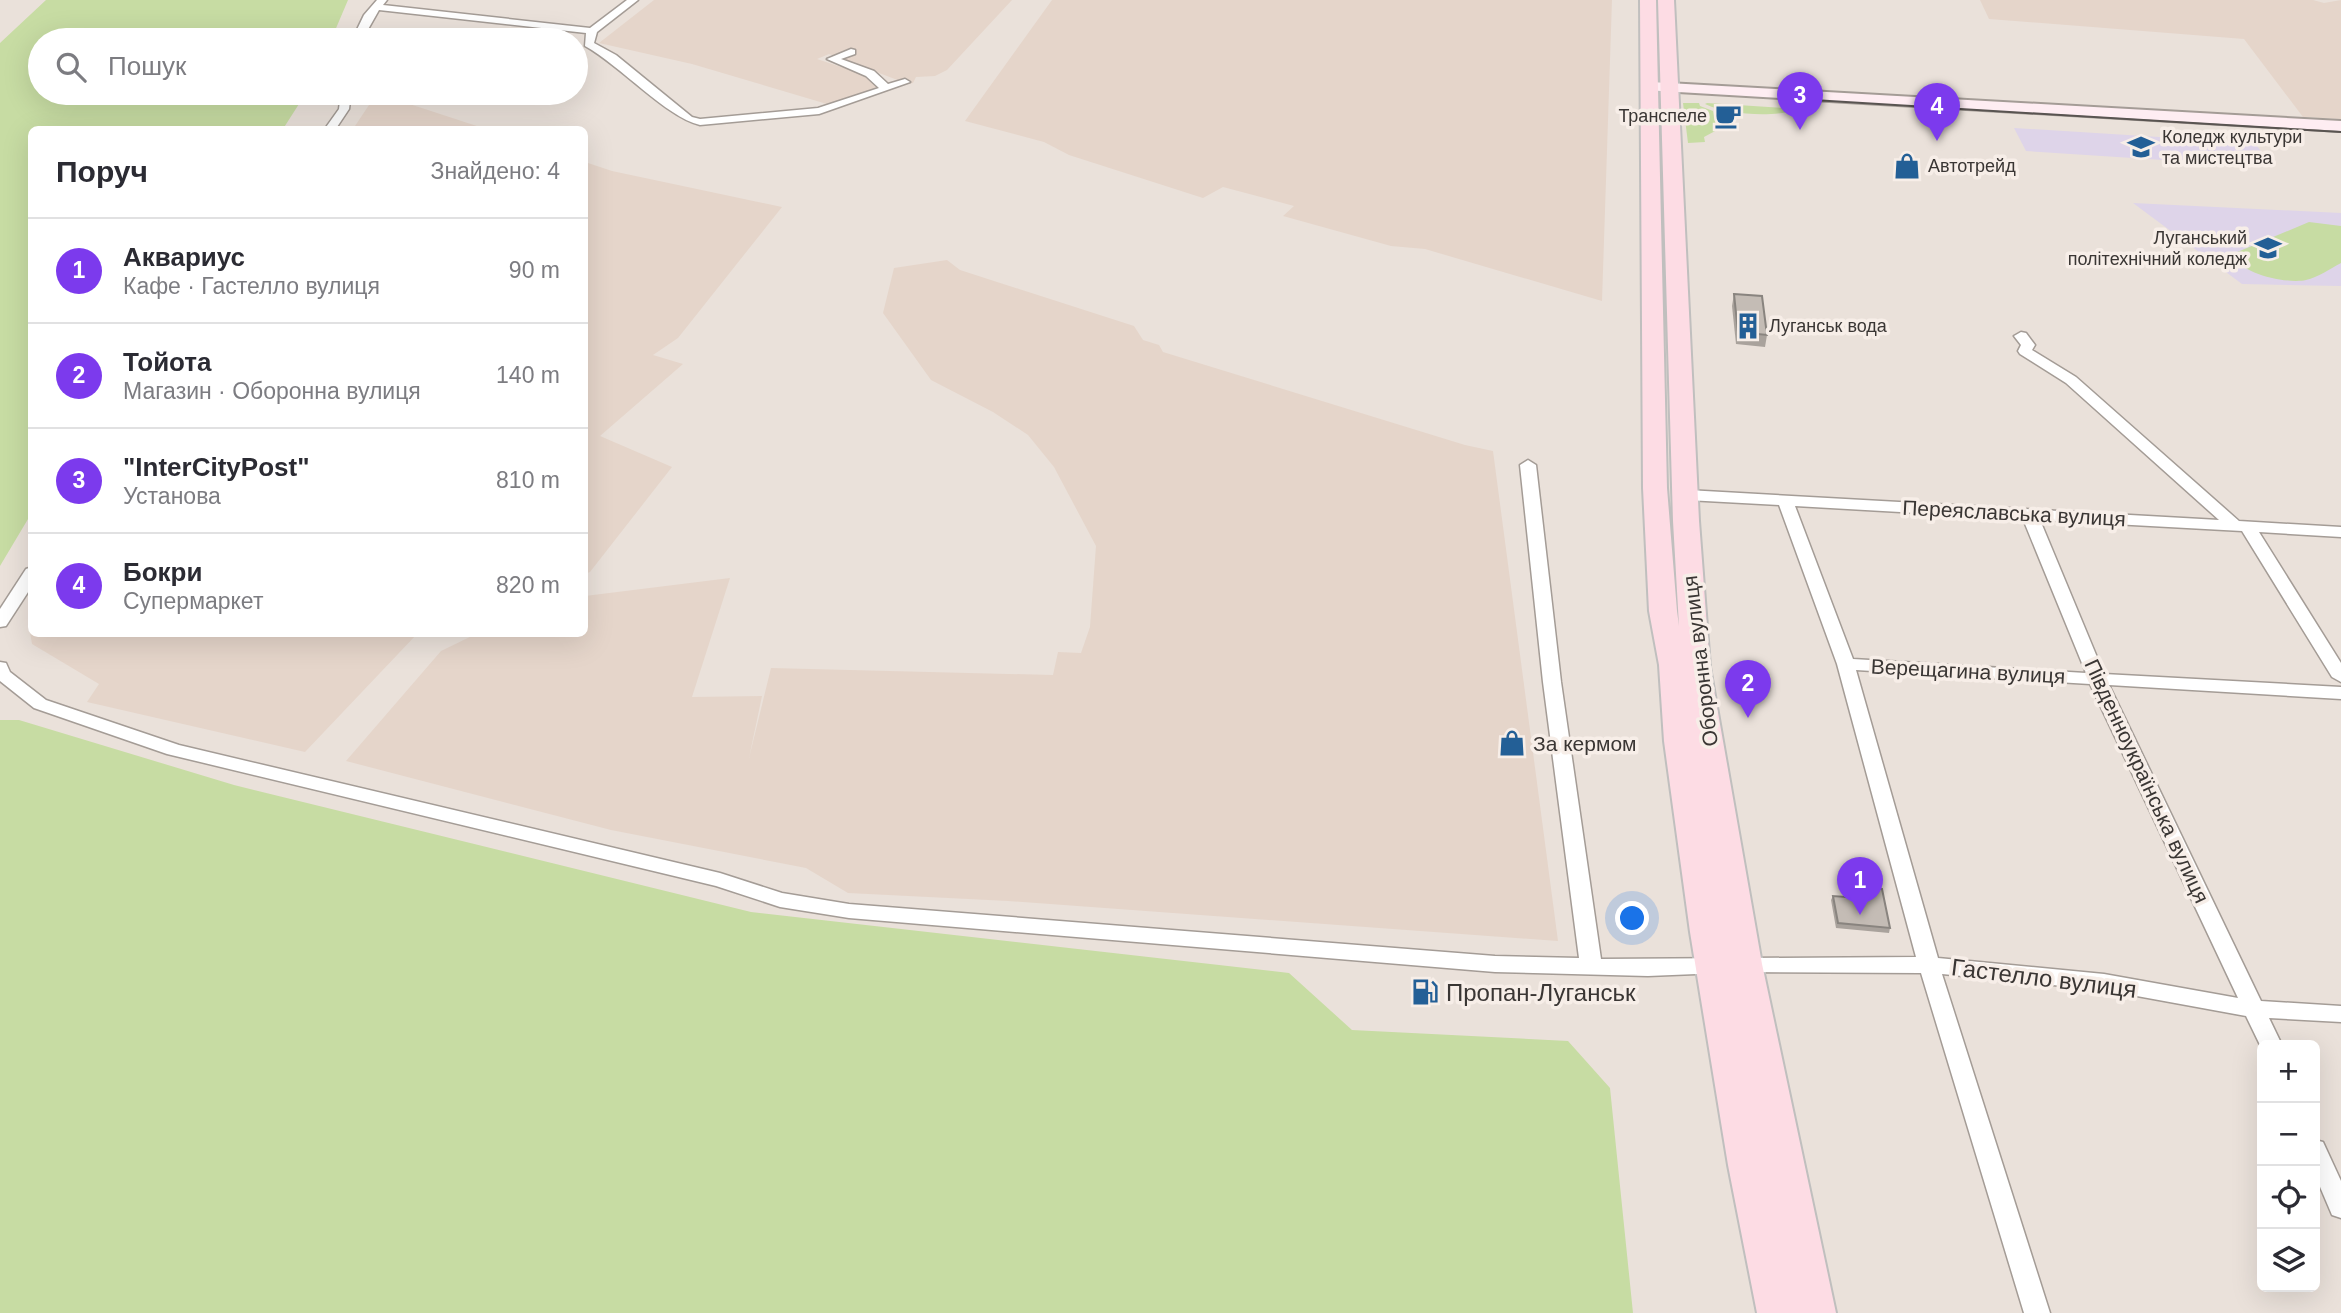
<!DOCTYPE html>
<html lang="uk">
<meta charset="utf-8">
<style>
body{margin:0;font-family:Helvetica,sans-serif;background:#f7f7f7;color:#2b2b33}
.controls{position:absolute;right:21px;bottom:21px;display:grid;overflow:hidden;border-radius:10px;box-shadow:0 7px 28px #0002}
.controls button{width:63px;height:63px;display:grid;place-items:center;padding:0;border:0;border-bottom:2px solid #e1e1e2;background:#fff;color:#2b2b33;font:35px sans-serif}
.you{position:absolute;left:1633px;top:919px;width:24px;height:24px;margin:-18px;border:5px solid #fff;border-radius:50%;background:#1a73e8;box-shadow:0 0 0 10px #1a73e833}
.badge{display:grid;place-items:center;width:46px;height:46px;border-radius:50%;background:#7c3aed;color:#fff;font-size:23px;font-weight:700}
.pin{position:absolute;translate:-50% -58px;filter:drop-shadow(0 2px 4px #0008)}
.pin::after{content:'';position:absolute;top:37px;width:24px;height:21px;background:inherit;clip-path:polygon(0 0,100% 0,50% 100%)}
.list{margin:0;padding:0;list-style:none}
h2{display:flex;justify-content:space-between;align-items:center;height:91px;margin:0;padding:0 28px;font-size:30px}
h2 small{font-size:23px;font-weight:400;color:#7c7c81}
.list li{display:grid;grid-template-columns:46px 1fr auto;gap:21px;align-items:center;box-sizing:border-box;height:105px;padding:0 28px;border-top:2px solid #e1e1e2}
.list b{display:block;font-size:26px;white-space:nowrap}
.list p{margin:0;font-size:23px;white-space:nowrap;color:#7c7c81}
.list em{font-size:23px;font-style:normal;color:#7c7c81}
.icon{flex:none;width:38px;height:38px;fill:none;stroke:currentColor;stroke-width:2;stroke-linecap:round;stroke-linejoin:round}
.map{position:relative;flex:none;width:2341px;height:1313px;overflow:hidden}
.search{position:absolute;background:#fff;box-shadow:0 7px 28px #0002;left:28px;top:28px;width:560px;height:77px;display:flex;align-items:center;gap:18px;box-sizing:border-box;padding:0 24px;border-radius:38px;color:#7c7c81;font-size:26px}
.panel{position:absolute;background:#fff;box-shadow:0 7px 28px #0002;left:28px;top:126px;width:560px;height:511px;border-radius:10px}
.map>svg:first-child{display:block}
.built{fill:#e5d5ca}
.education{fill:#ded4e9}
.green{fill:#c7dca3}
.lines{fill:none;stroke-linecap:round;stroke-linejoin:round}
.street-casing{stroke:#a49c96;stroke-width:3}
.secondary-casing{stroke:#a49c96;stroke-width:4}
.primary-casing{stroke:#c0bfbe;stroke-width:4}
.street{fill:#fff;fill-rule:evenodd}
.secondary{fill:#feedf2;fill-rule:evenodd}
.primary{fill:#fddce4;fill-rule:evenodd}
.tram{stroke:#595451;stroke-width:2}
.wall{fill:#a9a29c}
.building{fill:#c4bcb5;stroke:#89847f;stroke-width:2}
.labels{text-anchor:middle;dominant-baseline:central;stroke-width:7;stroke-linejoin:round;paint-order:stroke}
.far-poi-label{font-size:18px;fill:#3a3634;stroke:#f7eee8;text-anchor:start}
.street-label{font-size:21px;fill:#3a3634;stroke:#f7eee8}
.poi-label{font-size:21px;fill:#3a3634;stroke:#f7eee8;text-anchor:start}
.near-street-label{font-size:24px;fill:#3a3634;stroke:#f7eee8}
.near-poi-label{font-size:24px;fill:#3a3634;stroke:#f7eee8;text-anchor:start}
</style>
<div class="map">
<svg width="2341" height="1313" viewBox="0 0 2341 1313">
<rect width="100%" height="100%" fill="#eae1da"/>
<g class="built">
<path d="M654 0H1012L947 70 935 76 916 77 913 83 908 84 829 54 817 59 871 77 880 88 827 104 692 64 599 43Z"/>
<path d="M1052 0H1612L1602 301 1425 249 1391 246 1283 216 1294 206 1223 187 1203 198 1069 155 1044 142 965 121Z"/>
<path d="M1980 0H2313L2324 3 2341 0V119L2303 117 2244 39 1989 19Z"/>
<path d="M375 96H385L486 129H353Z"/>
<path d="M585 162 612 171 782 207 678 338 653 355 683 364 600 436 672 467 590 572 585 574Z"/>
<path d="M947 260 960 270 1134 326 1143 340 1159 345 1163 352 1465 445 1493 451 1558 941 1008 901 848 893 806 868 611 830 346 761 441 651 476 634H584L585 596 730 578 692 697 762 696 749 758 771 668 1053 675 1058 652 1081 653 1090 627 1096 546 1054 467 1028 435 993 412 931 380 883 313 894 268Z"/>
<path d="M31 614 32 634H417L305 752 87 702 99 684 32 644 28 620Z"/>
</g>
<g class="education">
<path d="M2014 128 2255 143 2272 167 2026 151Z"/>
<path d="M2133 203 2341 213V286L2242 284Z"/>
</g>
<g class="green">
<path d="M46 0H348L331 40H40V93H306L283 129 32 130 31 514 0 566V43Z"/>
<path d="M1683 103H1699L1700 106 1713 111 1717 130 1704 137 1705 142 1688 143Z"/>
<path d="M1705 104 1707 103 1799 109C1776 118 1727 115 1705 104Z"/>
<path d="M2309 222 2341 226V263C2330 269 2318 277 2306 280 2289 284 2237 275 2235 253Z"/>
<path d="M0 720H19L234 785 751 912 1289 973 1352 1030 1568 1041 1610 1088 1633 1313H0Z"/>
</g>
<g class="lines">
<g class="street-casing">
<g id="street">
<path d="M377 0H387L383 5 590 28 627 0H638L597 32 594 43 616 55 692 117 700 119 818 108 879 88 866 76 827 59 851 49 855 50V54L841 59 874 71 888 84 905 79 910 82 819 114 700 125C666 117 621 66 585 46L586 33 379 10 362 40H352L364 15Z"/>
<path d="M341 93H351L349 109 335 130H324L339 109Z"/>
<path d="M2021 332 2026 333 2035 345 2032 350 2076 377 2239 521 2341 527V537L2259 532 2341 663V682L2332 677 2242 531 2040 520 2104 674 2341 687V699L2109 685 2261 1001 2341 1006V1022L2269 1018 2282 1045H2262V1049L2246 1016 2104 990 1942 974 2050 1313H2024L1921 973 1745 972 1648 976 1495 972 849 918 780 907 716 886 167 754 34 708 0 681V662L6 663 10 672 46 700 179 745 720 873 782 893 849 904 1495 956 1579 958 1543 682 1520 465 1528 460 1536 465 1561 682 1601 959 1916 957 1837 664 1779 505 1687 500 1679 495 1687 490 2219 520 2066 383 2020 354 2018 351 2021 345 2014 336ZM1795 506 2023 519 2086 673 1853 659ZM1856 670 2090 684 2238 998 2104 974 1938 958Z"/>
<path d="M32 567V586L6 626 0 627V609L26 569Z"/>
<path d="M2315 1140 2323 1142 2341 1181V1218L2332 1215 2315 1175Z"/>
</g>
</g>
<g class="secondary-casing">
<path id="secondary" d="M1650 82 2341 121V131L1644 90 1642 87 1644 84Z"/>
</g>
<g class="primary-casing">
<path id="primary" d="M1640 0H1656L1667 488 1677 611 1679 626 1673 521 1658 0H1674L1699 521 1710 667 1762 964 1836 1313H1757L1728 1165 1690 932 1664 741 1659 665 1649 611 1643 488Z"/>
</g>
<use href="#street" class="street"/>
<use href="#secondary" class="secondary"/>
<use href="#primary" class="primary"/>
<path class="tram" d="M1797 99 2341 132"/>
</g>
<g class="wall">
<path d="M1734 294 1767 335 1765 347 1736 344 1732 306Z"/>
<path d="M1858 886 1890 928 1889 933 1836 928 1831 900 1833 896 1858 898 1857 891Z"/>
</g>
<g class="building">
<path d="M1734 294 1762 296 1767 335 1738 332Z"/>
<path d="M1858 886 1882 889 1890 928 1838 923 1833 896 1860 898Z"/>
</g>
<defs>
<g id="cafe-bare" transform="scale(2.1)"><path d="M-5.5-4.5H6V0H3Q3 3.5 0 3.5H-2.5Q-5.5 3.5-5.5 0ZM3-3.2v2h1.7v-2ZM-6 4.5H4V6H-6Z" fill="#235f96" stroke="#f7eee8" stroke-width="2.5" paint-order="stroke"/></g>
<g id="university-bare" transform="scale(2.1)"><path d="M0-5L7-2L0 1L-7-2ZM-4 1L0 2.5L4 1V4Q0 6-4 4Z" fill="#235f96" stroke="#f7eee8" stroke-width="2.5" paint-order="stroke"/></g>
<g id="shop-bare" transform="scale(2.1)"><path d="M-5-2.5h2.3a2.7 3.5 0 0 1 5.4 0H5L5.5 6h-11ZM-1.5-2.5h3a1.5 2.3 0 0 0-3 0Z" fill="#235f96" stroke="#f7eee8" stroke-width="2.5" paint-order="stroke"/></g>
<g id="building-bare" transform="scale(2.1)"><path d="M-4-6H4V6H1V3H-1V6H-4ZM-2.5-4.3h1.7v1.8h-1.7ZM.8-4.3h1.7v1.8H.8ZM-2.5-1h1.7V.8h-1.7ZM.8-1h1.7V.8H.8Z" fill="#235f96" stroke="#f7eee8" stroke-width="2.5" paint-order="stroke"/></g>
<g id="fuel-bare" transform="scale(2.1)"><path d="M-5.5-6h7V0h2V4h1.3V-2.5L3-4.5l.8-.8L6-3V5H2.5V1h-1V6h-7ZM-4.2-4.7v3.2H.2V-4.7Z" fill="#235f96" stroke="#f7eee8" stroke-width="2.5" paint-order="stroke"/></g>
</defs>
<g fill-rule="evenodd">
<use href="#cafe-bare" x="1728" y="116"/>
<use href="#university-bare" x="2141" y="147"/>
<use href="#shop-bare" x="1907" y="166"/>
<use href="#university-bare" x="2268" y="248"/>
<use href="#building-bare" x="1748" y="326"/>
<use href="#shop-bare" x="1512" y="743"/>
<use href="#fuel-bare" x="1425" y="992"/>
</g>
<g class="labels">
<g class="far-poi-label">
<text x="1707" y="116" text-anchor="end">Транспеле</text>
<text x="2162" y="137">Коледж культури<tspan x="2162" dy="21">та мистецтва</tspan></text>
<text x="1928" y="166">Автотрейд</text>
<text x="2247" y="238" text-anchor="end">Луганський<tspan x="2247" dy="21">політехнічний коледж</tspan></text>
<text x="1769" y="326">Луганськ вода</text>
</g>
<g class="street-label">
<text transform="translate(2014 513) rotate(3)">Переяславська вулиця</text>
<text transform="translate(1700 661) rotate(-97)">Оборонна вулиця</text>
<text transform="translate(1968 671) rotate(3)">Верещагина вулиця</text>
<text transform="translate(2147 781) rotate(65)">Південноукраїнська вулиця</text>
</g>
<g class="poi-label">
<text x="1533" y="743">За кермом</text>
</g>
<g class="near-street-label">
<text transform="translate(2044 978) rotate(7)">Гастелло вулиця</text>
</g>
<g class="near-poi-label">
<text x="1446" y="992">Пропан-Луганськ</text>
</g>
</g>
</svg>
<div class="controls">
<button>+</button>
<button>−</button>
<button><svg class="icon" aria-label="locate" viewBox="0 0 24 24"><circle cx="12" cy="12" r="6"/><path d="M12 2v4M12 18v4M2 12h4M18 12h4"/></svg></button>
<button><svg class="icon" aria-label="layers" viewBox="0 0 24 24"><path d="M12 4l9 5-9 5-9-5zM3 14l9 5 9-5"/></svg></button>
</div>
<div class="you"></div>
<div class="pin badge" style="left:1860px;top:915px">1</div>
<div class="pin badge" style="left:1748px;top:718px">2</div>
<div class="pin badge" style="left:1800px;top:130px">3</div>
<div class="pin badge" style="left:1937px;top:141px">4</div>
<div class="search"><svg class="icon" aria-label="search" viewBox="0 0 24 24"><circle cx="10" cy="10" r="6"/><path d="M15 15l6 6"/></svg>Пошук</div>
<section class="panel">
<h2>Поруч<small>Знайдено: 4</small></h2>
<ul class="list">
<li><span class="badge">1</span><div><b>Аквариус</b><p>Кафе · Гастелло вулиця</p></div><em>90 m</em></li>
<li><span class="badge">2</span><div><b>Тойота</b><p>Магазин · Оборонна вулиця</p></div><em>140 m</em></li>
<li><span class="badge">3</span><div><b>&quot;InterCityPost&quot;</b><p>Установа</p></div><em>810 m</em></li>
<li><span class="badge">4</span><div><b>Бокри</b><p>Супермаркет</p></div><em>820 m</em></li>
</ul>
</section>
</div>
